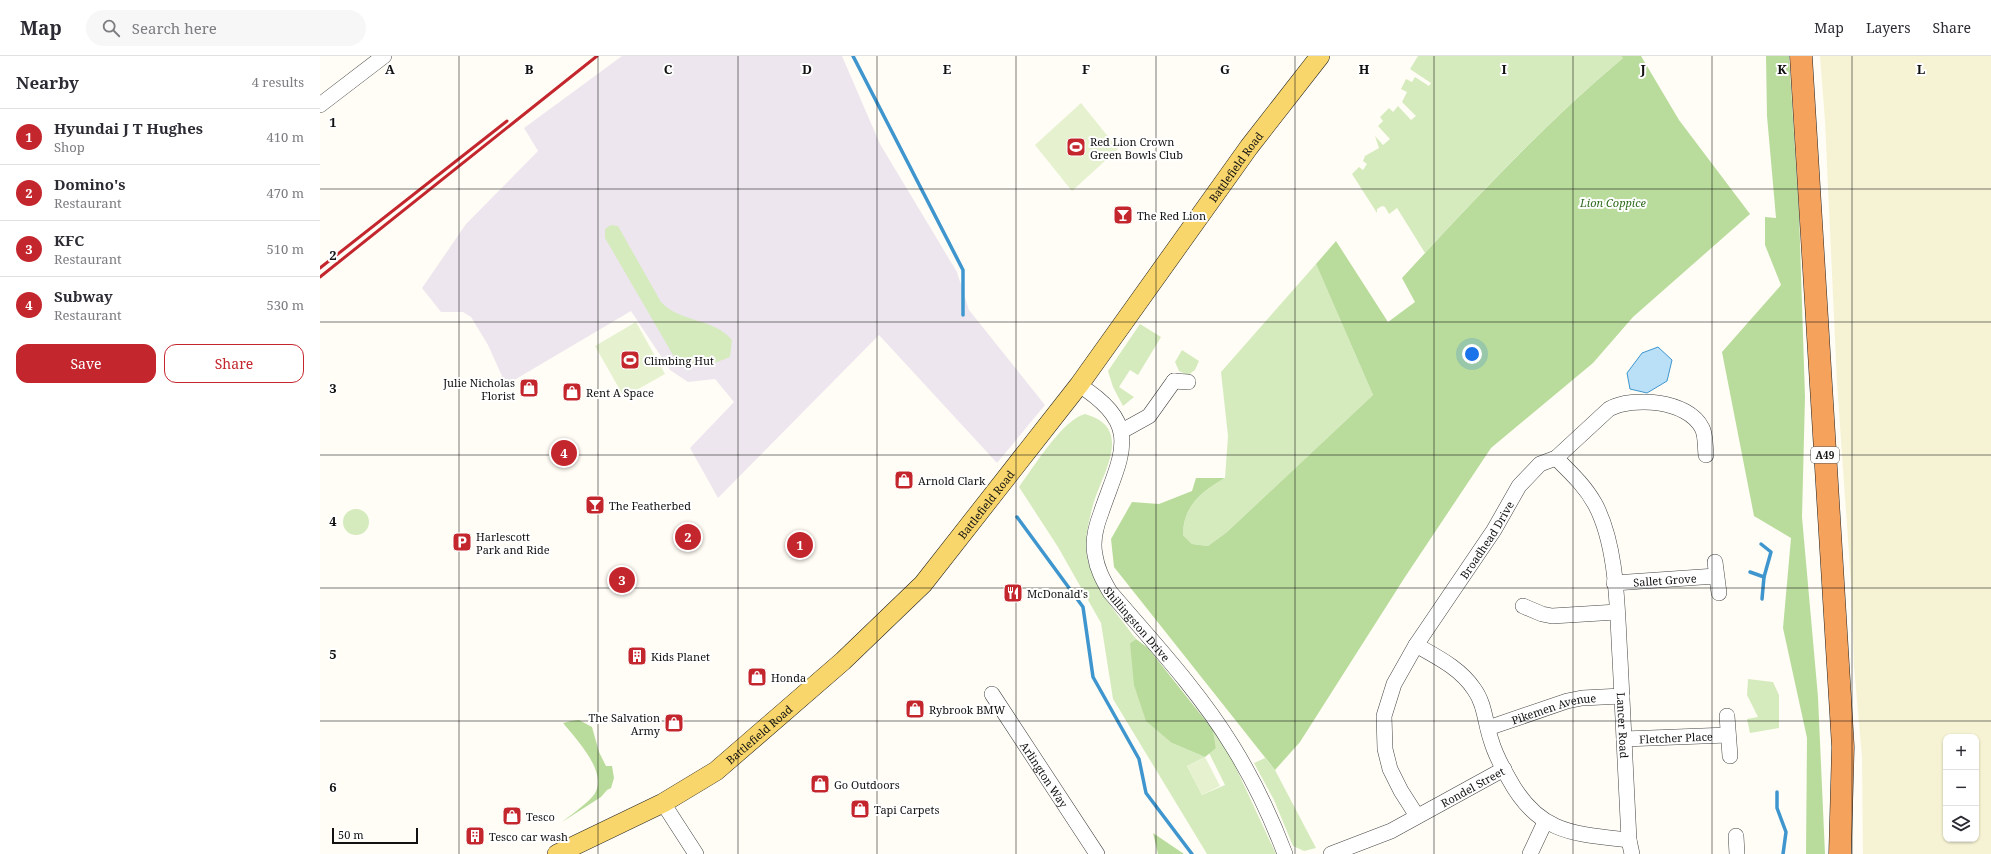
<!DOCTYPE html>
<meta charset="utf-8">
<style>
body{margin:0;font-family:"Noto Serif",serif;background:#f7f7f7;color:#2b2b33}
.controls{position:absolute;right:12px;bottom:12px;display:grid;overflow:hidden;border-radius:8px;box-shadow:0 1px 3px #0004}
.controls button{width:36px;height:36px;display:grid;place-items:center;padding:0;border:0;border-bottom:1px solid #e1e1e2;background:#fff;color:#2b2b33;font:20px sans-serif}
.scale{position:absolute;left:12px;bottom:10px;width:86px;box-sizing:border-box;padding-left:4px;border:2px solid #111;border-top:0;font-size:11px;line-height:14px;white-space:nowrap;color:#111;-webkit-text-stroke:3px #fff;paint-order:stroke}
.you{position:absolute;left:1152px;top:298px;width:14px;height:14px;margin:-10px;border:3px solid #fff;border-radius:50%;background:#1a73e8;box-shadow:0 0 0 6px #1a73e833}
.badge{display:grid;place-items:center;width:26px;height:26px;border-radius:50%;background:#c4262e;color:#fff;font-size:13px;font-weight:700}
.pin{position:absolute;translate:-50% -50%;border:2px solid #fff;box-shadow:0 1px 4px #0006}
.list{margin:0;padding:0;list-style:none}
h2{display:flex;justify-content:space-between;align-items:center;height:52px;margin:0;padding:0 16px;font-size:17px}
h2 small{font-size:13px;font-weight:400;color:#7c7c81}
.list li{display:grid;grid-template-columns:26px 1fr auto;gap:12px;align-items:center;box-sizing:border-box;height:56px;padding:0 16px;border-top:1px solid #e1e1e2}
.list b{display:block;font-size:15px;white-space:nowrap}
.list p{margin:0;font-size:13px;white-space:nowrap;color:#7c7c81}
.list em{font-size:13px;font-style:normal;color:#7c7c81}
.actions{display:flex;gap:8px;padding:12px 16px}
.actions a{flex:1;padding:9px 0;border:1px solid #c4262e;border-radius:12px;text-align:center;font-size:14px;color:#c4262e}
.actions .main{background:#c4262e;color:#fff}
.icon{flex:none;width:22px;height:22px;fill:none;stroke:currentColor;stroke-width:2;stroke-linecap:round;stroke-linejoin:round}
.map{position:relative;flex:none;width:1671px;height:798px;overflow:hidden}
header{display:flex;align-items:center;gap:24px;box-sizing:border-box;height:56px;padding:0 20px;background:#fff;border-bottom:1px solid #e1e1e2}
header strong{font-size:19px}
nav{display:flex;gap:22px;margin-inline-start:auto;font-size:14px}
.search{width:280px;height:36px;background:#f7f7f7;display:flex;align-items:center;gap:10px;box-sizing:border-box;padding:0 14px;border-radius:22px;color:#7c7c81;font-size:15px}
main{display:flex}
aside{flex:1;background:#fff}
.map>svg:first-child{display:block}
.industrial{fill:#eee6ef}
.farmland{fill:#f6f3d4;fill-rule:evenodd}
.green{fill:#d5ebbd}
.forest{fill:#b9dc9c}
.pitch{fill:#e6f2cf}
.water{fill:#b9e0f7;stroke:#3f96cf}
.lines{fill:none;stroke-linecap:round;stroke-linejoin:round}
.stream{stroke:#3f96cf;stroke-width:3.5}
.minor-casing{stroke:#444;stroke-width:16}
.major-casing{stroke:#222;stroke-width:20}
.highway-casing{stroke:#222;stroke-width:23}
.minor{stroke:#fff;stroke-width:15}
.major{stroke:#f9d66b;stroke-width:19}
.highway{stroke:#f5a25d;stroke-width:22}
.rail{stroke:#c4262e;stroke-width:3}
.grid{fill:none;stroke:#111;stroke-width:1;stroke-opacity:0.55}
.labels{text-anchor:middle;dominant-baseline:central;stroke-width:4;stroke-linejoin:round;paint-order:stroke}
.shield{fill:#fff;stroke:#585858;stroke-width:1}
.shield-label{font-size:10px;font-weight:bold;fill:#111}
.poi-label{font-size:11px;fill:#111;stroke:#fff;text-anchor:start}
.street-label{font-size:11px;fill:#111;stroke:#fff}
.park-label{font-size:11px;font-style:italic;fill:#2f6b1f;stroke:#fff}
.grid-label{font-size:13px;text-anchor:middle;font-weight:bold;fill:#111;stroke:#fff;stroke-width:4;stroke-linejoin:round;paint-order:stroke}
</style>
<header>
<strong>Map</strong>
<div class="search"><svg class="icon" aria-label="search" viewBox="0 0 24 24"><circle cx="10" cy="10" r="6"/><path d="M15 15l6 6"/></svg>Search here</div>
<nav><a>Map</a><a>Layers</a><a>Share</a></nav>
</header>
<main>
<aside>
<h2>Nearby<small>4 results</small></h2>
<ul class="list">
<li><span class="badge">1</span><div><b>Hyundai J T Hughes</b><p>Shop</p></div><em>410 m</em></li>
<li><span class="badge">2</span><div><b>Domino's</b><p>Restaurant</p></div><em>470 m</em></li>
<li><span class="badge">3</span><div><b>KFC</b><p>Restaurant</p></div><em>510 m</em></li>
<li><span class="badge">4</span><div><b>Subway</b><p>Restaurant</p></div><em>530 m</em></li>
</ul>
<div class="actions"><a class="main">Save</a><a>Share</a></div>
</aside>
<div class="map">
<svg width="1671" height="798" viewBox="0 0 1671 798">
<rect width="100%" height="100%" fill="#fffdf5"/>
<path class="industrial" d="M302 0H522L560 88 637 216 649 254 725 349 677 407 559 279 398 442 370 392 414 346 395 323 368 326 350 314 311 255 186 329 168 289 151 261 143 256H121L102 232 146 168 218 95 204 72Z"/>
<path class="farmland" d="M1500 0H1671V798H1543L1542 701 1534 611 1531 527 1517 327 1505 65ZM1626 681H1656V783H1626Z"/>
<g class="green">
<path d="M1098 0H1301L1303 2C1232 61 1168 129 1105 197L1077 152 1069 158 1065 151 1062 150 1057 153V157L1032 118 1039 111 1043 114 1047 108 1043 105 1045 100 1059 92 1055 80 1063 89 1070 83 1058 70 1063 65 1060 61 1069 52 1073 56 1078 50 1091 64 1096 60 1082 46 1087 36 1081 33 1086 23 1092 26 1095 21 1109 30 1111 27 1090 13Z"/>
<path d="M291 169 298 170 341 246C361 267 394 262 412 284L410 301C385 311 377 311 353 299L285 182V173Z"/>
<path d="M996 208 1053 339 907 476 888 490 872 488 863 479C863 450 882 435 905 422L908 380 901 316Z"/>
<path d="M820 268 841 281 818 319 810 314 799 331 814 341 803 350 793 331 788 315Z"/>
<path d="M862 294 879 305 875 314 868 319 859 315 855 306Z"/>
<path d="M765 358C815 372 782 417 773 449 769 465 764 483 767 500 773 532 797 557 816 583L810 587 852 687 885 701 867 710 882 739 905 729 889 697 896 692 893 674 910 699 956 798H887L793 643 781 567 738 491 699 431C713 412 743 363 765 358Z"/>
<circle cx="36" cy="466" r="13"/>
<path d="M1428 623 1453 626 1459 639V672L1430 677 1427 663 1438 661 1427 639Z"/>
<path d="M945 702 955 714 996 792 984 795 973 790 954 744 934 707Z"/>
</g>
<g class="forest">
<path d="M1301 0H1321L1359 64 1430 158 1313 261 1273 307 1171 392 1085 521 980 686 955 714 794 511 791 483 812 446 839 448 872 435 876 422H905C882 435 863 450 863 479L872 488 888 490 907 476 1053 339 996 208 1016 185 1068 266 1095 246 1082 222C1153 145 1223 69 1303 2Z"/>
<path d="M1446 0H1469L1479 156 1485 341 1482 461 1498 641 1505 798H1486L1487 682 1463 572 1471 482 1434 460 1402 296 1461 229 1445 189V161L1456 162 1447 60Z"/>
<path d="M816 583 828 592 893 674 896 692 885 701 852 687 826 665 814 629 810 587Z"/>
<path d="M251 665 259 664 272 671 279 696 286 710H292L294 722 291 732 287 734 281 741 242 766C252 758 264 750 273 740 291 719 256 683 243 667Z"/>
<path d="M833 777 864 798H838Z"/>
</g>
<g class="pitch">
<path d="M761 47 798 93 752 135 715 89Z"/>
<path d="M316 266 345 318 304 341 275 290Z"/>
<path d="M885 701 900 730 882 739 867 710Z"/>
</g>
<path class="water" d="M1338 291 1352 304 1347 325 1327 337 1310 333 1307 317 1322 297Z"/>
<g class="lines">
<g class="stream">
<path d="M533 0 643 214V259"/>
<path d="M697 461 763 551 773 621 819 703 826 737 872 798"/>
<path d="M1441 488 1451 496 1444 521 1442 543"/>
<path d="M1430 516 1444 521"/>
<path d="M1457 736V752L1466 776 1463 798"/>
</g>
<g class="minor-casing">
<g id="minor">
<path d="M0 49 64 0"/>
<path d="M854 325 868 326"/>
<path id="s1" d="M759 329C824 370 801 398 781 457 776 470 772 485 775 499 777 513 783 524 790 536 832 585 879 635 913 691 934 725 951 761 965 798"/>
<path d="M802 375 829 360 854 325"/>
<path id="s2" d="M1236 402C1251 417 1265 430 1275 448 1298 491 1297 555 1300 602 1303 663 1306 723 1309 784L1312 798"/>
<path d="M1395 506 1399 537"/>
<path id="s3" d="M1294 527 1396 520"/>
<path d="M1203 550 1222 558 1232 560 1297 556"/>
<path d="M1096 589C1117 601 1140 612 1154 633 1165 648 1165 667 1171 684 1175 698 1182 711 1189 723 1218 777 1253 778 1309 784"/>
<path id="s4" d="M672 638 777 798"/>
<path d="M1407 660 1410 700"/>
<path id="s5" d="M1168 672 1247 645 1262 642 1302 640"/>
<path id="s6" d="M1304 683 1408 679"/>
<path d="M343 747 376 798"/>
<path id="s7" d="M1097 760 1081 735 1070 713 1065 693 1064 660 1074 628 1096 589 1174 474 1199 430 1220 408 1236 402 1289 353C1313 340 1368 344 1382 372 1386 379 1385 391 1386 399"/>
<path d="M1416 780 1417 798"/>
<path id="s8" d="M1011 798 1071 775 1184 713"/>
<path d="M1210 798 1225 766"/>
</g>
</g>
<g class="major-casing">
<g id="major">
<path id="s9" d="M237 798 343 747 396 715 523 605 603 528 759 329 929 91 1000 0"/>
</g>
</g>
<g class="highway-casing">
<path id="highway" d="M1481 0 1523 691 1520 798"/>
</g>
<use href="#minor" class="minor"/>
<use href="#major" class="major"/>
<use href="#highway" class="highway"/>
<g class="rail">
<path d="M0 212 187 65"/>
<path d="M0 221 277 0"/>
</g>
</g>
<path class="grid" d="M139 0V798M278 0V798M418 0V798M557 0V798M696 0V798M836 0V798M975 0V798M1114 0V798M1253 0V798M1392 0V798M1532 0V798M0 133H1671M0 266H1671M0 399H1671M0 532H1671M0 665H1671"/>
<defs>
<g id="stadium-square" transform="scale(1)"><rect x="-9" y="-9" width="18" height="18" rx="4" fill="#c4262e" stroke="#fff"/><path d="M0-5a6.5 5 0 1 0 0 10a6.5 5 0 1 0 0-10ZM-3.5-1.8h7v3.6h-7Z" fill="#fff"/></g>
<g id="bar-square" transform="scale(1)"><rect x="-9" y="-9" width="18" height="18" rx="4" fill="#c4262e" stroke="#fff"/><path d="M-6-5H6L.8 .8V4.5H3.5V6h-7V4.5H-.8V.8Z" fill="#fff"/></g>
<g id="shop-square" transform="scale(1)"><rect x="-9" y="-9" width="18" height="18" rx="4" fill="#c4262e" stroke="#fff"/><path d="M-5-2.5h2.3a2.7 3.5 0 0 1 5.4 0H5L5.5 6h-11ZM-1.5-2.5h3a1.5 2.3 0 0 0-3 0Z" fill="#fff"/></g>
<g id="parking-square" transform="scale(1)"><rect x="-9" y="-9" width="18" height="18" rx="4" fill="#c4262e" stroke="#fff"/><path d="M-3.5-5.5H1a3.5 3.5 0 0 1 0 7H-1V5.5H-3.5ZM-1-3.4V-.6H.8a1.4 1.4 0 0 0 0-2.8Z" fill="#fff"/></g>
<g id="restaurant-square" transform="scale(1)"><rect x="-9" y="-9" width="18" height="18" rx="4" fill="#c4262e" stroke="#fff"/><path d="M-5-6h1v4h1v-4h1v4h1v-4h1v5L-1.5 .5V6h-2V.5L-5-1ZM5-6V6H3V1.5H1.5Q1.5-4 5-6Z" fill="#fff"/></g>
<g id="building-square" transform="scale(1)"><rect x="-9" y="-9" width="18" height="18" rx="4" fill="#c4262e" stroke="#fff"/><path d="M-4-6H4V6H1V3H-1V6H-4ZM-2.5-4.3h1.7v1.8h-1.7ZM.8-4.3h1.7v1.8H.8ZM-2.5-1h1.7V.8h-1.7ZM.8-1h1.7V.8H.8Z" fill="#fff"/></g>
</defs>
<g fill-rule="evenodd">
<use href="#stadium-square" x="756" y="91"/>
<use href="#bar-square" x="803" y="159"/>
<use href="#stadium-square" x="310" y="304"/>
<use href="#shop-square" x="209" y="332"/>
<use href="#shop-square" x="252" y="336"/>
<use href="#shop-square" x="584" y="424"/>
<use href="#bar-square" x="275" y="449"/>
<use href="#parking-square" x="142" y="486"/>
<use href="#restaurant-square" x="693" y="537"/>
<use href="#building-square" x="317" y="600"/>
<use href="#shop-square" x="437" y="621"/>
<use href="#shop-square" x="595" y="653"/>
<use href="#shop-square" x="354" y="667"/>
<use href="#shop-square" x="500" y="728"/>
<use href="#shop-square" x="540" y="753"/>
<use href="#shop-square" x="192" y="760"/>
<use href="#building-square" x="155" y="780"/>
</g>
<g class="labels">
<rect class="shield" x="1491" y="391" width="28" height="16" rx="3"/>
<g class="shield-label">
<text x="1505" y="399">A49</text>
</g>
<g class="poi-label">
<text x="770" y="85">Red Lion Crown<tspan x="770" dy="13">Green Bowls Club</tspan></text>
<text x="817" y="159">The Red Lion</text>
<text x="324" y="304">Climbing Hut</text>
<text x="195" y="326" text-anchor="end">Julie Nicholas<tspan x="195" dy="13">Florist</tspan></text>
<text x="266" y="336">Rent A Space</text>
<text x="598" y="424">Arnold Clark</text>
<text x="289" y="449">The Featherbed</text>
<text x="156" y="480">Harlescott<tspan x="156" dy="13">Park and Ride</tspan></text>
<text x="707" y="537">McDonald's</text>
<text x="331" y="600">Kids Planet</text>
<text x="451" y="621">Honda</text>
<text x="609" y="653">Rybrook BMW</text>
<text x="340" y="661" text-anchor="end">The Salvation<tspan x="340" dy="13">Army</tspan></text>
<text x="514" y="728">Go Outdoors</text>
<text x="554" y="753">Tapi Carpets</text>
<text x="206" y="760">Tesco</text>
<text x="169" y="780">Tesco car wash</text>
</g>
<g class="street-label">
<text stroke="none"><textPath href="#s9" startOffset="980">Battlefield Road</textPath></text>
<text stroke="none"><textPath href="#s9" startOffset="560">Battlefield Road</textPath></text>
<text stroke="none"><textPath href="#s7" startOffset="313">Broadhead Drive</textPath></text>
<text stroke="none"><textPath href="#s3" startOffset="51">Sallet Grove</textPath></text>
<text stroke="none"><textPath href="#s1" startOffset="274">Shillingston Drive</textPath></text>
<text stroke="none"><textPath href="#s5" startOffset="69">Pikemen Avenue</textPath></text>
<text stroke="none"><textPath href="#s2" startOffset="285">Lancer Road</textPath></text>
<text stroke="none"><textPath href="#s9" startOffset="236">Battlefield Road</textPath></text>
<text stroke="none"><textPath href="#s6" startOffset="52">Fletcher Place</textPath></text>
<text stroke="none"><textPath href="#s4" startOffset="96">Arlington Way</textPath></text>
<text stroke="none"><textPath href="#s8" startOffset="157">Rondel Street</textPath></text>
</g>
<g class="park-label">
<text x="1293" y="146">Lion Coppice</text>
</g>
</g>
<g class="grid-label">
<text x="70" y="18">A</text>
<text x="209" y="18">B</text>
<text x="348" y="18">C</text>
<text x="487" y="18">D</text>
<text x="627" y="18">E</text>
<text x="766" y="18">F</text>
<text x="905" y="18">G</text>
<text x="1044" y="18">H</text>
<text x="1184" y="18">I</text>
<text x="1323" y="18">J</text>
<text x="1462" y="18">K</text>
<text x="1601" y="18">L</text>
<text x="13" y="71">1</text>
<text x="13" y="204">2</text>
<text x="13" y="337">3</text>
<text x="13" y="470">4</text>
<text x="13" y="603">5</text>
<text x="13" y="736">6</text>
</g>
</svg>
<div class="controls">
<button>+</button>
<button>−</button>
<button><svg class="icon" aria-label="layers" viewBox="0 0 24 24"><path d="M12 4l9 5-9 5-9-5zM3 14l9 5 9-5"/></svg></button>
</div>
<div class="scale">50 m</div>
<div class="you"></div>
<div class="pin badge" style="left:480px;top:489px">1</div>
<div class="pin badge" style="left:368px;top:481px">2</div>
<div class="pin badge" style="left:302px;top:524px">3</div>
<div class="pin badge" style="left:244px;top:397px">4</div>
</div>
</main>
